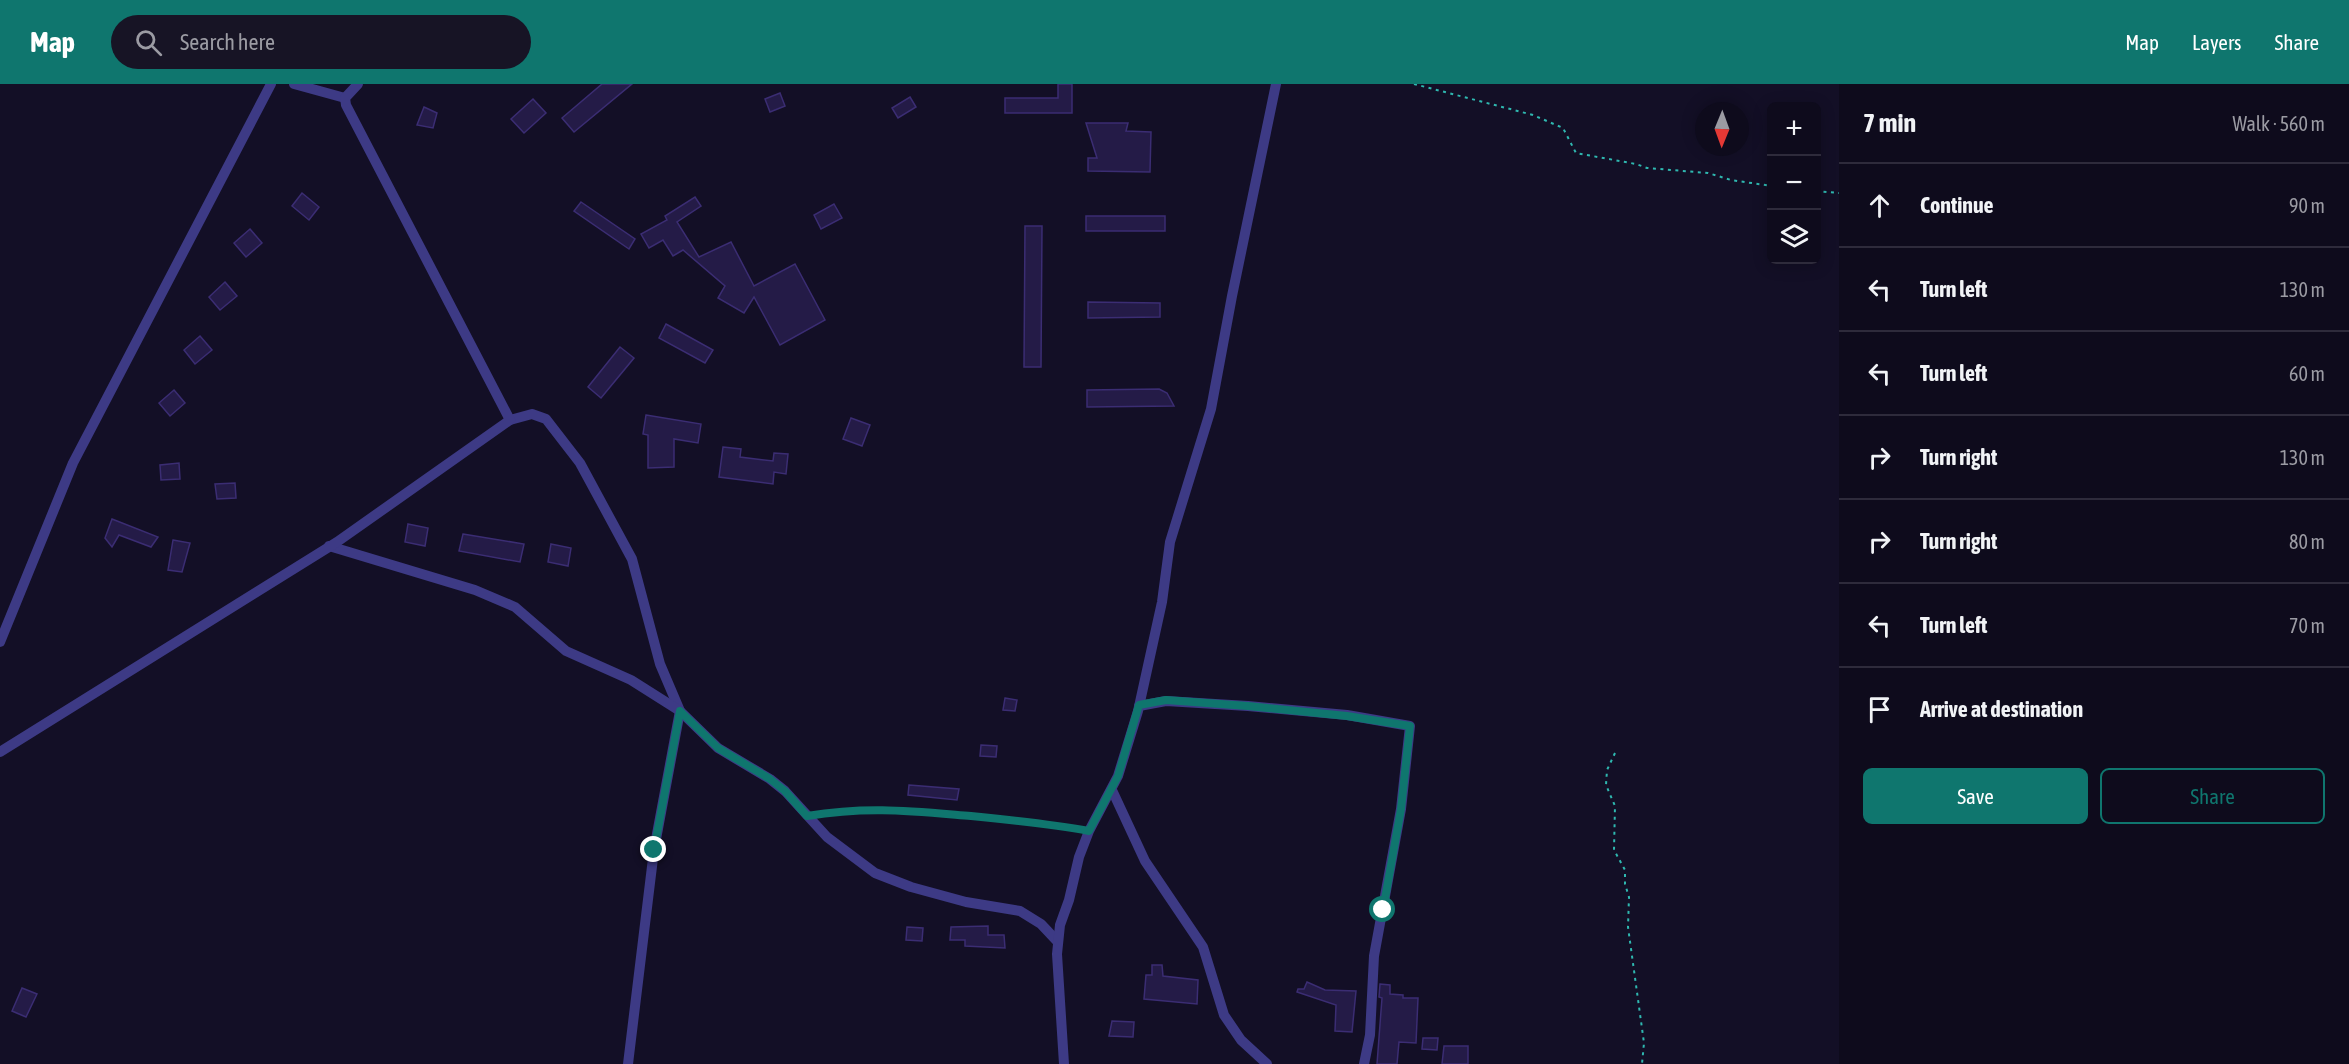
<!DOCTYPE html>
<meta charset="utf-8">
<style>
body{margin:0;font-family:"Asap Condensed",sans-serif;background:#171425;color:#f1f3f6}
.controls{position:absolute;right:18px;top:18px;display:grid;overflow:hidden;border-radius:9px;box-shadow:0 3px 15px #0003}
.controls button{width:54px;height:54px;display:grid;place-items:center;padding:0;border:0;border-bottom:2px solid #2e2b3b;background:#0e0b1c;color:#f1f3f6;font:30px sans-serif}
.compass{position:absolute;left:1695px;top:18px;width:54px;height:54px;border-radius:50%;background:#0e0b1c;box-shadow:0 3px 15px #0003;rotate:181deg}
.stop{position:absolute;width:18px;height:18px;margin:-14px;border:4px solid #0f766e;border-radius:50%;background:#fff}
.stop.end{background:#0f766e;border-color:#fff;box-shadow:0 2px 6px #0008}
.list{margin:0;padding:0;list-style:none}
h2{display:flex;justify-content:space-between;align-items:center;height:78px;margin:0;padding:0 24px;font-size:26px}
h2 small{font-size:20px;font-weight:400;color:#9b9ba3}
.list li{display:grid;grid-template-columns:39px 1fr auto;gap:18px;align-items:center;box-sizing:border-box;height:84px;padding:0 24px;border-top:2px solid #2e2b3b}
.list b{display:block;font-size:22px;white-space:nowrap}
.list em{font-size:20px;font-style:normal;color:#9b9ba3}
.actions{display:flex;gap:12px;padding:18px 24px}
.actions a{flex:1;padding:14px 0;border:2px solid #0f766e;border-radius:9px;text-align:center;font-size:21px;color:#0f766e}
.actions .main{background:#0f766e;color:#fff}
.icon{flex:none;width:33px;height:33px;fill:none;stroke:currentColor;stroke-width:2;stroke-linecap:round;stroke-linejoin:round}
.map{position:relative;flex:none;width:1839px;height:980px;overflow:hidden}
header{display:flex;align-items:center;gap:36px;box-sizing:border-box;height:84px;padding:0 30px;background:#0f766e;color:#fff}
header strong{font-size:28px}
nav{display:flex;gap:33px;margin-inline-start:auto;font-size:21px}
.search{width:420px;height:54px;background:#171425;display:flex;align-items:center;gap:15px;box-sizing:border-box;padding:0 21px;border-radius:33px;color:#9b9ba3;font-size:22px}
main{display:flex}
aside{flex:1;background:#0e0b1c}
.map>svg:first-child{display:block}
.building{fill:#241b47;stroke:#3b2d73;stroke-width:1.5}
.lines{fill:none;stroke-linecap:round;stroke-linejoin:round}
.path{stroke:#2fb8b0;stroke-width:2;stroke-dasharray:3 4.5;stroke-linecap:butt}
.minor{stroke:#3d3a85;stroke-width:10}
.route{stroke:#0f766e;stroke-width:8}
</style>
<header>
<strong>Map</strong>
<div class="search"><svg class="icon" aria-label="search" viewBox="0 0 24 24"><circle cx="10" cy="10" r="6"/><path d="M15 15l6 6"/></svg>Search here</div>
<nav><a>Map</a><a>Layers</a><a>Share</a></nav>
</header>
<main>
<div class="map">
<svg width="1839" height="980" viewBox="0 0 1839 980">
<rect width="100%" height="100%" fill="#130f26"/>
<g class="building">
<path d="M602 0H632L574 48 562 34Z"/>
<path d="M1058 0H1072V29H1005V14H1058Z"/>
<path d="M780 9 785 22 770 28 765 15Z"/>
<path d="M910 13 916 23 898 34 892 24Z"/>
<path d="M533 15 546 29 524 49 511 35Z"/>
<path d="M424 23 437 29 433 44 417 41Z"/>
<path d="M1086 39H1128L1126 47 1151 48 1150 88 1088 87V74H1097Z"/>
<path d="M302 109 319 123 309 136 292 122Z"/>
<path d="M695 113 701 122 677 138 699 173 731 158 754 202 795 180 825 236 780 261 754 213 744 229 718 214 725 202 683 166 673 172 663 156 649 164 641 150 667 136 665 132Z"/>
<path d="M581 118 635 155 629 165 574 127Z"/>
<path d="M834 120 842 134 821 145 814 131Z"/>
<rect x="1086" y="132" width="79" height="15"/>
<path d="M1025 142H1042L1041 283H1024Z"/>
<path d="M250 145 262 159 246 173 234 159Z"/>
<path d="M225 198 237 212 220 226 209 213Z"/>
<path d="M1088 218 1160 219V233L1088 234Z"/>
<path d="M666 240 713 266 705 279 659 254Z"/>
<path d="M200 252 212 266 195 280 184 266Z"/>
<path d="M620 263 634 274 601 314 588 303Z"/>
<path d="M1159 305 1167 309 1174 322 1087 323V306Z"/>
<path d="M174 306 185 319 170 332 159 319Z"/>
<path d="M646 331 701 340 698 359 674 355V383L648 384V351L643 350Z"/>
<path d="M851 334 870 341 862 362 843 355Z"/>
<path d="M723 363 741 365 740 373 773 377 774 369 788 370 786 390 774 388 773 400 719 393Z"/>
<path d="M179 379 180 395 161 396 160 381Z"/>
<path d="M235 399 236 414 217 415 215 400Z"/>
<path d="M112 435 158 453 151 463 119 451 112 463 105 454Z"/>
<path d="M408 440 428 444 425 462 405 458Z"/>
<path d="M463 450 524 460 520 478 459 467Z"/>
<path d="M173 456 190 459 182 488 168 486Z"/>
<path d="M551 460 571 464 568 482 548 478Z"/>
<path d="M1005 614 1017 616 1015 627 1003 626Z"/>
<path d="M981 661 997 662 996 673 980 672Z"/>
<path d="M909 701 959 705 957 716 908 711Z"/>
<path d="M988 842V851H1004L1005 864 965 862V856H950L951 843Z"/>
<path d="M907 843 923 844 922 857 906 856Z"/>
<path d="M1152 881H1162L1163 892 1198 896 1197 920 1144 915 1146 891H1152Z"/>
<path d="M1307 898 1325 906 1356 907 1352 948 1335 947 1336 921 1297 908 1298 905H1304Z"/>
<path d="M1380 900 1390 901V910L1403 911V914H1418L1416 959 1399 958 1397 980H1377L1382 914 1379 913Z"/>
<path d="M22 904 37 910 26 933 12 927Z"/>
<path d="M1112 937 1134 938 1133 953 1109 952Z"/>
<path d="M1423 954H1438L1437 966 1422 965Z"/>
<path d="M1444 962H1468V980H1442Z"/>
</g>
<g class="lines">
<g class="path">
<path d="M1414 0 1533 31 1563 44 1576 69 1636 80 1647 84 1708 89 1731 96 1772 102"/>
<path d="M1816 107 1839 109"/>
<path d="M1615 669 1607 686 1606 701 1615 722 1614 766 1625 786V800L1629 813 1628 843 1644 959 1642 980"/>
<path d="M821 730 886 724 1078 745"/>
</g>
<g class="minor">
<path d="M294 0 345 14"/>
<path d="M510 336 532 330 546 335 580 379 632 475 660 580 680 627 654 766 628 980"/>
<path d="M329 462 475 506 515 523 566 567 631 596 680 627 718 664 770 695 785 707 827 753 875 789 911 803 966 818 1020 827 1041 840 1057 857"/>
<path d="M0 558 73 379 271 0"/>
<path d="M1139 622 1166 617 1248 622 1347 631 1410 642 1401 725 1374 872 1370 951 1364 980"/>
<path d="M0 668 337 458 510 336 346 21 345 14 358 0"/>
<path d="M1112 706 1145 777 1203 863 1224 931 1241 956 1267 980"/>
<path d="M1064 980 1057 870 1060 841 1069 816 1079 773 1089 747 1118 692 1138 627 1162 518 1170 458 1211 325 1232 212 1276 0"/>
</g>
</g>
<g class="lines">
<path class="route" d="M654 766 680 627 718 664 770 695 785 707 807 732C868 722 910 727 971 732 1011 736 1050 740 1089 747L1118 692 1139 621 1166 616 1248 622 1347 632 1410 642 1401 725 1383 826"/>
</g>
</svg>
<div class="controls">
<button>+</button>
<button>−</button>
<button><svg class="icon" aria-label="layers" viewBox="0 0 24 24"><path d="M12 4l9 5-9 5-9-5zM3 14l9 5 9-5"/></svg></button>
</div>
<svg class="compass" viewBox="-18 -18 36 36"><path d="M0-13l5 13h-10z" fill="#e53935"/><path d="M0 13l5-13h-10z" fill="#9b9ba3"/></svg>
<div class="stop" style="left:1383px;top:826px"></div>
<div class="stop end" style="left:654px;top:766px"></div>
</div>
<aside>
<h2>7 min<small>Walk · 560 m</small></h2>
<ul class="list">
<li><svg class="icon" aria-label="ahead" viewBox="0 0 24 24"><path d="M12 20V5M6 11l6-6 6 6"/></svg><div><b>Continue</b></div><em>90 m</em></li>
<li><svg class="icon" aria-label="left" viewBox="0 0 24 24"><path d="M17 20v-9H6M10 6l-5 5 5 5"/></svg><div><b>Turn left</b></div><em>130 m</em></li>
<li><svg class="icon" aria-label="left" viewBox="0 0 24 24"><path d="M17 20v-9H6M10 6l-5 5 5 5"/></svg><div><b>Turn left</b></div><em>60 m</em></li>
<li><svg class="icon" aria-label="right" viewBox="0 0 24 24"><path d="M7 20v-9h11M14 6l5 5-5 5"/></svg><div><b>Turn right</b></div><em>130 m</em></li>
<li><svg class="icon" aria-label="right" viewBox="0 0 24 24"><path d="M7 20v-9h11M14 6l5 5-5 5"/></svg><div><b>Turn right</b></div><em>80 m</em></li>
<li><svg class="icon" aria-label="left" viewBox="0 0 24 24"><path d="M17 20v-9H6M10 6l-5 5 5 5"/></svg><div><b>Turn left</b></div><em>70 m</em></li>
<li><svg class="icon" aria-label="arrive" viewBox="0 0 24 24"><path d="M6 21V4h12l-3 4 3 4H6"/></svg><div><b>Arrive at destination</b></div></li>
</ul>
<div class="actions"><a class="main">Save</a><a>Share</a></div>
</aside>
</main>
